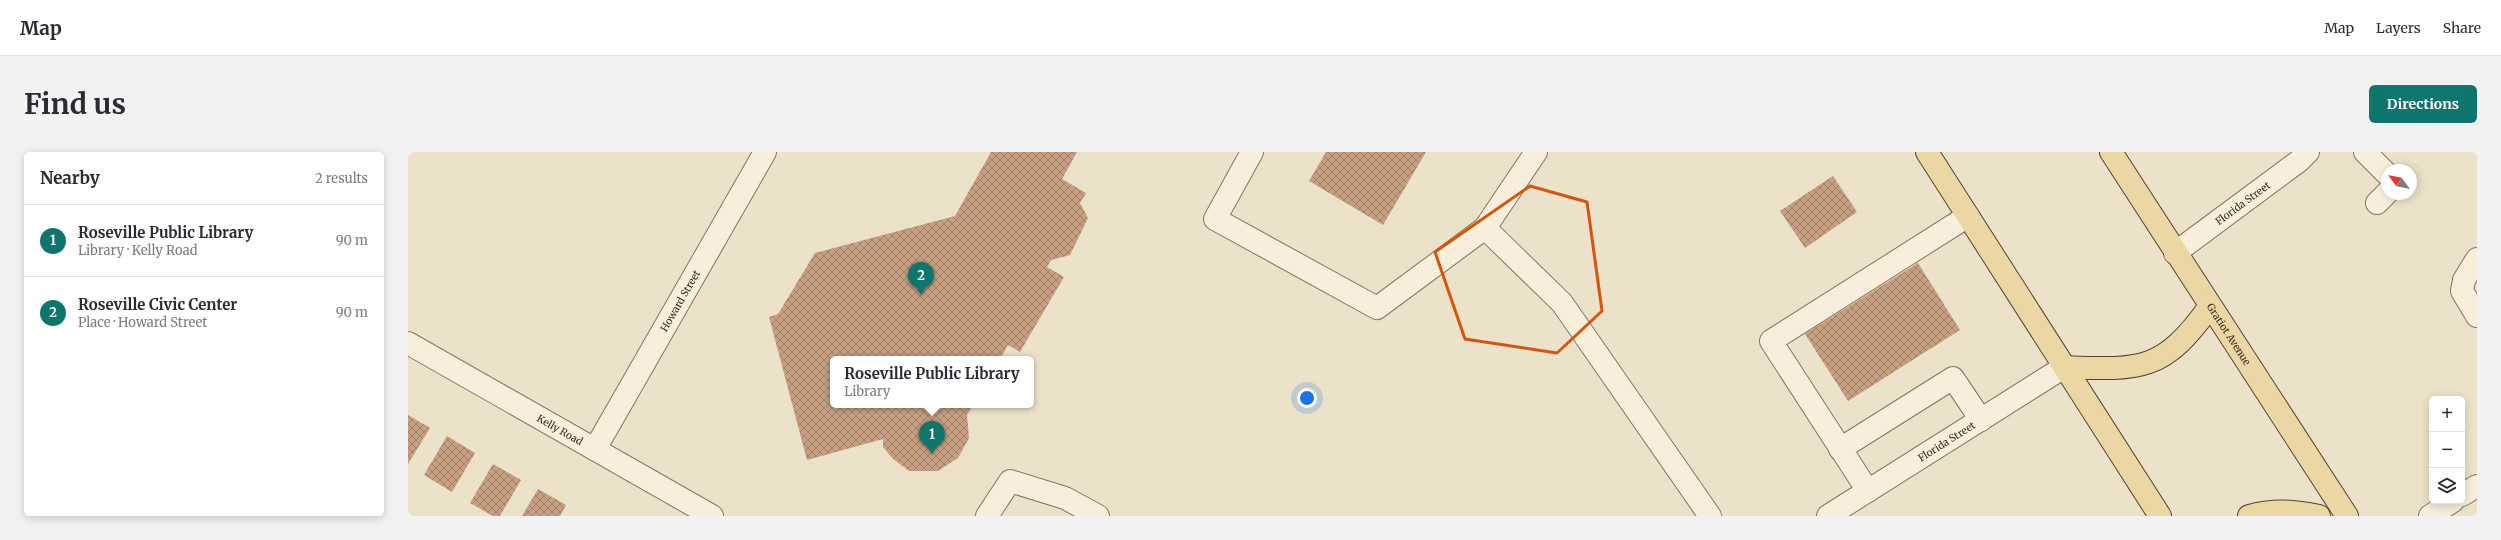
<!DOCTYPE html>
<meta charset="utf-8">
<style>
body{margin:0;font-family:Merriweather,serif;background:#f2f2f3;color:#2b2b33}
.controls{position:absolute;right:12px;bottom:12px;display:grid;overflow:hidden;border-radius:6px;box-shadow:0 2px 10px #0003}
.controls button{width:36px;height:36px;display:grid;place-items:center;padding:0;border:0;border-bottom:1px solid #e1e1e2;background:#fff;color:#2b2b33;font:20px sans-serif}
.compass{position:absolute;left:1973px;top:12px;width:36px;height:36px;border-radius:50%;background:#fff;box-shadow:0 2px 10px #0003;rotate:302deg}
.you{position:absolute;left:899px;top:246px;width:14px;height:14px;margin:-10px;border:3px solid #fff;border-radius:50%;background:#1a73e8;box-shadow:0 0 0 6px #1a73e833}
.badge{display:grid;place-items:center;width:26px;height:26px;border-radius:50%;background:#0f766e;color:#fff;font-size:13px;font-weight:700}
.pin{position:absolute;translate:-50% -33px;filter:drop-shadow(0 1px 2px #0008)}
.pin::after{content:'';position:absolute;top:21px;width:14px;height:12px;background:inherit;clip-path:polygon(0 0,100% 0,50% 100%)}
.popup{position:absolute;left:422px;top:204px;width:204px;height:52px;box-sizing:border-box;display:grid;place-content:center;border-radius:6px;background:#fff;filter:drop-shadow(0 1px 3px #0005);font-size:13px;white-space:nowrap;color:#7c7c81}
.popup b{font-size:15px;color:#2b2b33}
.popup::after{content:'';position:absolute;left:50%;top:100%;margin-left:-8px;border:8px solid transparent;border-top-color:#fff}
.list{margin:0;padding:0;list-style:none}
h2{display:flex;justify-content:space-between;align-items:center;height:52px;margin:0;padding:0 16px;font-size:17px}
h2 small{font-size:13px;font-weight:400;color:#7c7c81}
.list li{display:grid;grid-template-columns:26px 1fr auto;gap:12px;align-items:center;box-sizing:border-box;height:72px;padding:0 16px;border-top:1px solid #e1e1e2}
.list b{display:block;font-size:15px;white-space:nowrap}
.list p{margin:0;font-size:13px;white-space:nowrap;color:#7c7c81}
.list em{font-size:13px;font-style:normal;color:#7c7c81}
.icon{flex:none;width:22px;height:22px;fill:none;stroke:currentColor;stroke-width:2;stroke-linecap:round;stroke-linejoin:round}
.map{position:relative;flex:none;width:2069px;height:364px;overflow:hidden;border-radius:6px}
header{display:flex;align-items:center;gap:24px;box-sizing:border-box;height:56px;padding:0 20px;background:#fff;border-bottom:1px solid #e1e1e2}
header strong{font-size:19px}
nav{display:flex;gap:22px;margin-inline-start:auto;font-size:14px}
.intro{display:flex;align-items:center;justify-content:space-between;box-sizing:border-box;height:96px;padding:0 24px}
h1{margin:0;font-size:28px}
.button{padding:10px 18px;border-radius:6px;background:#0f766e;color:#fff;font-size:14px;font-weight:700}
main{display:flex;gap:24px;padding:0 24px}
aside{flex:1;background:#fff;border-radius:6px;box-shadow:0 2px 10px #0003}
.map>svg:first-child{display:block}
.building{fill:url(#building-cross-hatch)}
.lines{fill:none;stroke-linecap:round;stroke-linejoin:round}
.minor-casing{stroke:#86755f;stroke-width:24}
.major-casing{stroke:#554332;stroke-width:24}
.minor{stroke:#f7efdb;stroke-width:22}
.major{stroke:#ebd7a4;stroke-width:22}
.marked{fill:none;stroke:#d6550e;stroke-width:3;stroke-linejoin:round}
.labels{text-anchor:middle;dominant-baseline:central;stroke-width:3;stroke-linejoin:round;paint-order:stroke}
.street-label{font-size:10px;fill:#382d21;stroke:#f3ecd8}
</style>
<header>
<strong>Map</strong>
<nav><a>Map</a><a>Layers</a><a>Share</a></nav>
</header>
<div class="intro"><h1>Find us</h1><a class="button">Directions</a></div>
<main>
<aside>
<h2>Nearby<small>2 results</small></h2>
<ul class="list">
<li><span class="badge">1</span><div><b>Roseville Public Library</b><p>Library · Kelly Road</p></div><em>90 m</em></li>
<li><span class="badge">2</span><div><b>Roseville Civic Center</b><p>Place · Howard Street</p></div><em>90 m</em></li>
</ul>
</aside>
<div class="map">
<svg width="2069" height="364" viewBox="0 0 2069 364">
<defs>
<pattern id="building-cross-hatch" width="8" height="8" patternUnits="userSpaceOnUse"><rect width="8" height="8" fill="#c6a081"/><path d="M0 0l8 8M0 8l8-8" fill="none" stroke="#a28369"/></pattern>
</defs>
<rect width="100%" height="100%" fill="#ebe2c9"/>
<g class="building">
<path d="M583 0H669L654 27 678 41 672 51 680 66 662 103 643 108 639 115 656 125 612 200 600 193 592 207H425V253H565L559 263 561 286 550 306 530 319H501L485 307 475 295V287L399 308 361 165 370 162 407 101 547 64Z"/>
<path d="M918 0H1018L975 73 901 29Z"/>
<path d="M1425 24 1449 60 1397 96 1372 59Z"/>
<path d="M1510 111 1552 178 1440 249 1397 182Z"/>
<path d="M0 263 22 276 0 312Z"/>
<path d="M39 284 67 301 44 340 16 323Z"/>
<path d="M85 312 113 328 92 364H85L62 351Z"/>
<path d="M130 337 158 353 152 364H114Z"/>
</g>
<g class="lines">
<g class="minor-casing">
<g id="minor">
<path d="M844 0 807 67 969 156 1077 76 1154 151 1302 364"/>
<path d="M1957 0 1979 22"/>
<path d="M1969 51 1979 41"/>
<path d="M1077 76 1128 0"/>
<path id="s1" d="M1767 101 1891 9 1900 0"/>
<path d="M2069 107 2056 128 2054 139 2069 164"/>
<path id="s2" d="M0 191 304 364"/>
<path id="s3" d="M187 297 357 0"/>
<path d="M1432 297 1545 226 1573 268"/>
<path d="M1460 339 1363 189 1560 64"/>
<path d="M2054 343 2069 334"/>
<path d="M579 364 602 329 657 346 690 364"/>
<path id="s4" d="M1420 364 1656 215"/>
<path d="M2022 364 2045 349"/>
</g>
</g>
<g class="major-casing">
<g id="major">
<path d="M1519 0 1752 364"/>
<path id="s5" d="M1703 0 1939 364"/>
<path d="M1656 215C1733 218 1755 220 1802 154"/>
<path d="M1841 364C1866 357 1886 359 1911 364"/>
</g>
</g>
<use href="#minor" class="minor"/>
<use href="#major" class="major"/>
</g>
<path class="marked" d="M1122 34 1179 50 1194 159 1149 201 1057 187 1027 100Z"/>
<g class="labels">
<g class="street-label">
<text stroke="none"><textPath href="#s1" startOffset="84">Florida Street</textPath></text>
<text stroke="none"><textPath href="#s3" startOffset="171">Howard Street</textPath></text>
<text stroke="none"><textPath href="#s5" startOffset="217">Gratiot Avenue</textPath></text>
<text stroke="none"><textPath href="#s2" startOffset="175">Kelly Road</textPath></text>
<text stroke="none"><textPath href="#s4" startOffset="140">Florida Street</textPath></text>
</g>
</g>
</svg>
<div class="controls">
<button>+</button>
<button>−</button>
<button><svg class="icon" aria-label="layers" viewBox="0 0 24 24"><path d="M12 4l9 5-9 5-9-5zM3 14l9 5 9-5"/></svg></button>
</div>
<svg class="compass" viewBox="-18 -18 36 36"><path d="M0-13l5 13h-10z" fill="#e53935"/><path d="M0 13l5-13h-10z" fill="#7c7c81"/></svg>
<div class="you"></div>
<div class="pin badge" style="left:524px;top:302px">1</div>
<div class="popup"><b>Roseville Public Library</b>Library</div>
<div class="pin badge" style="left:513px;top:143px">2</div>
</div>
</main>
